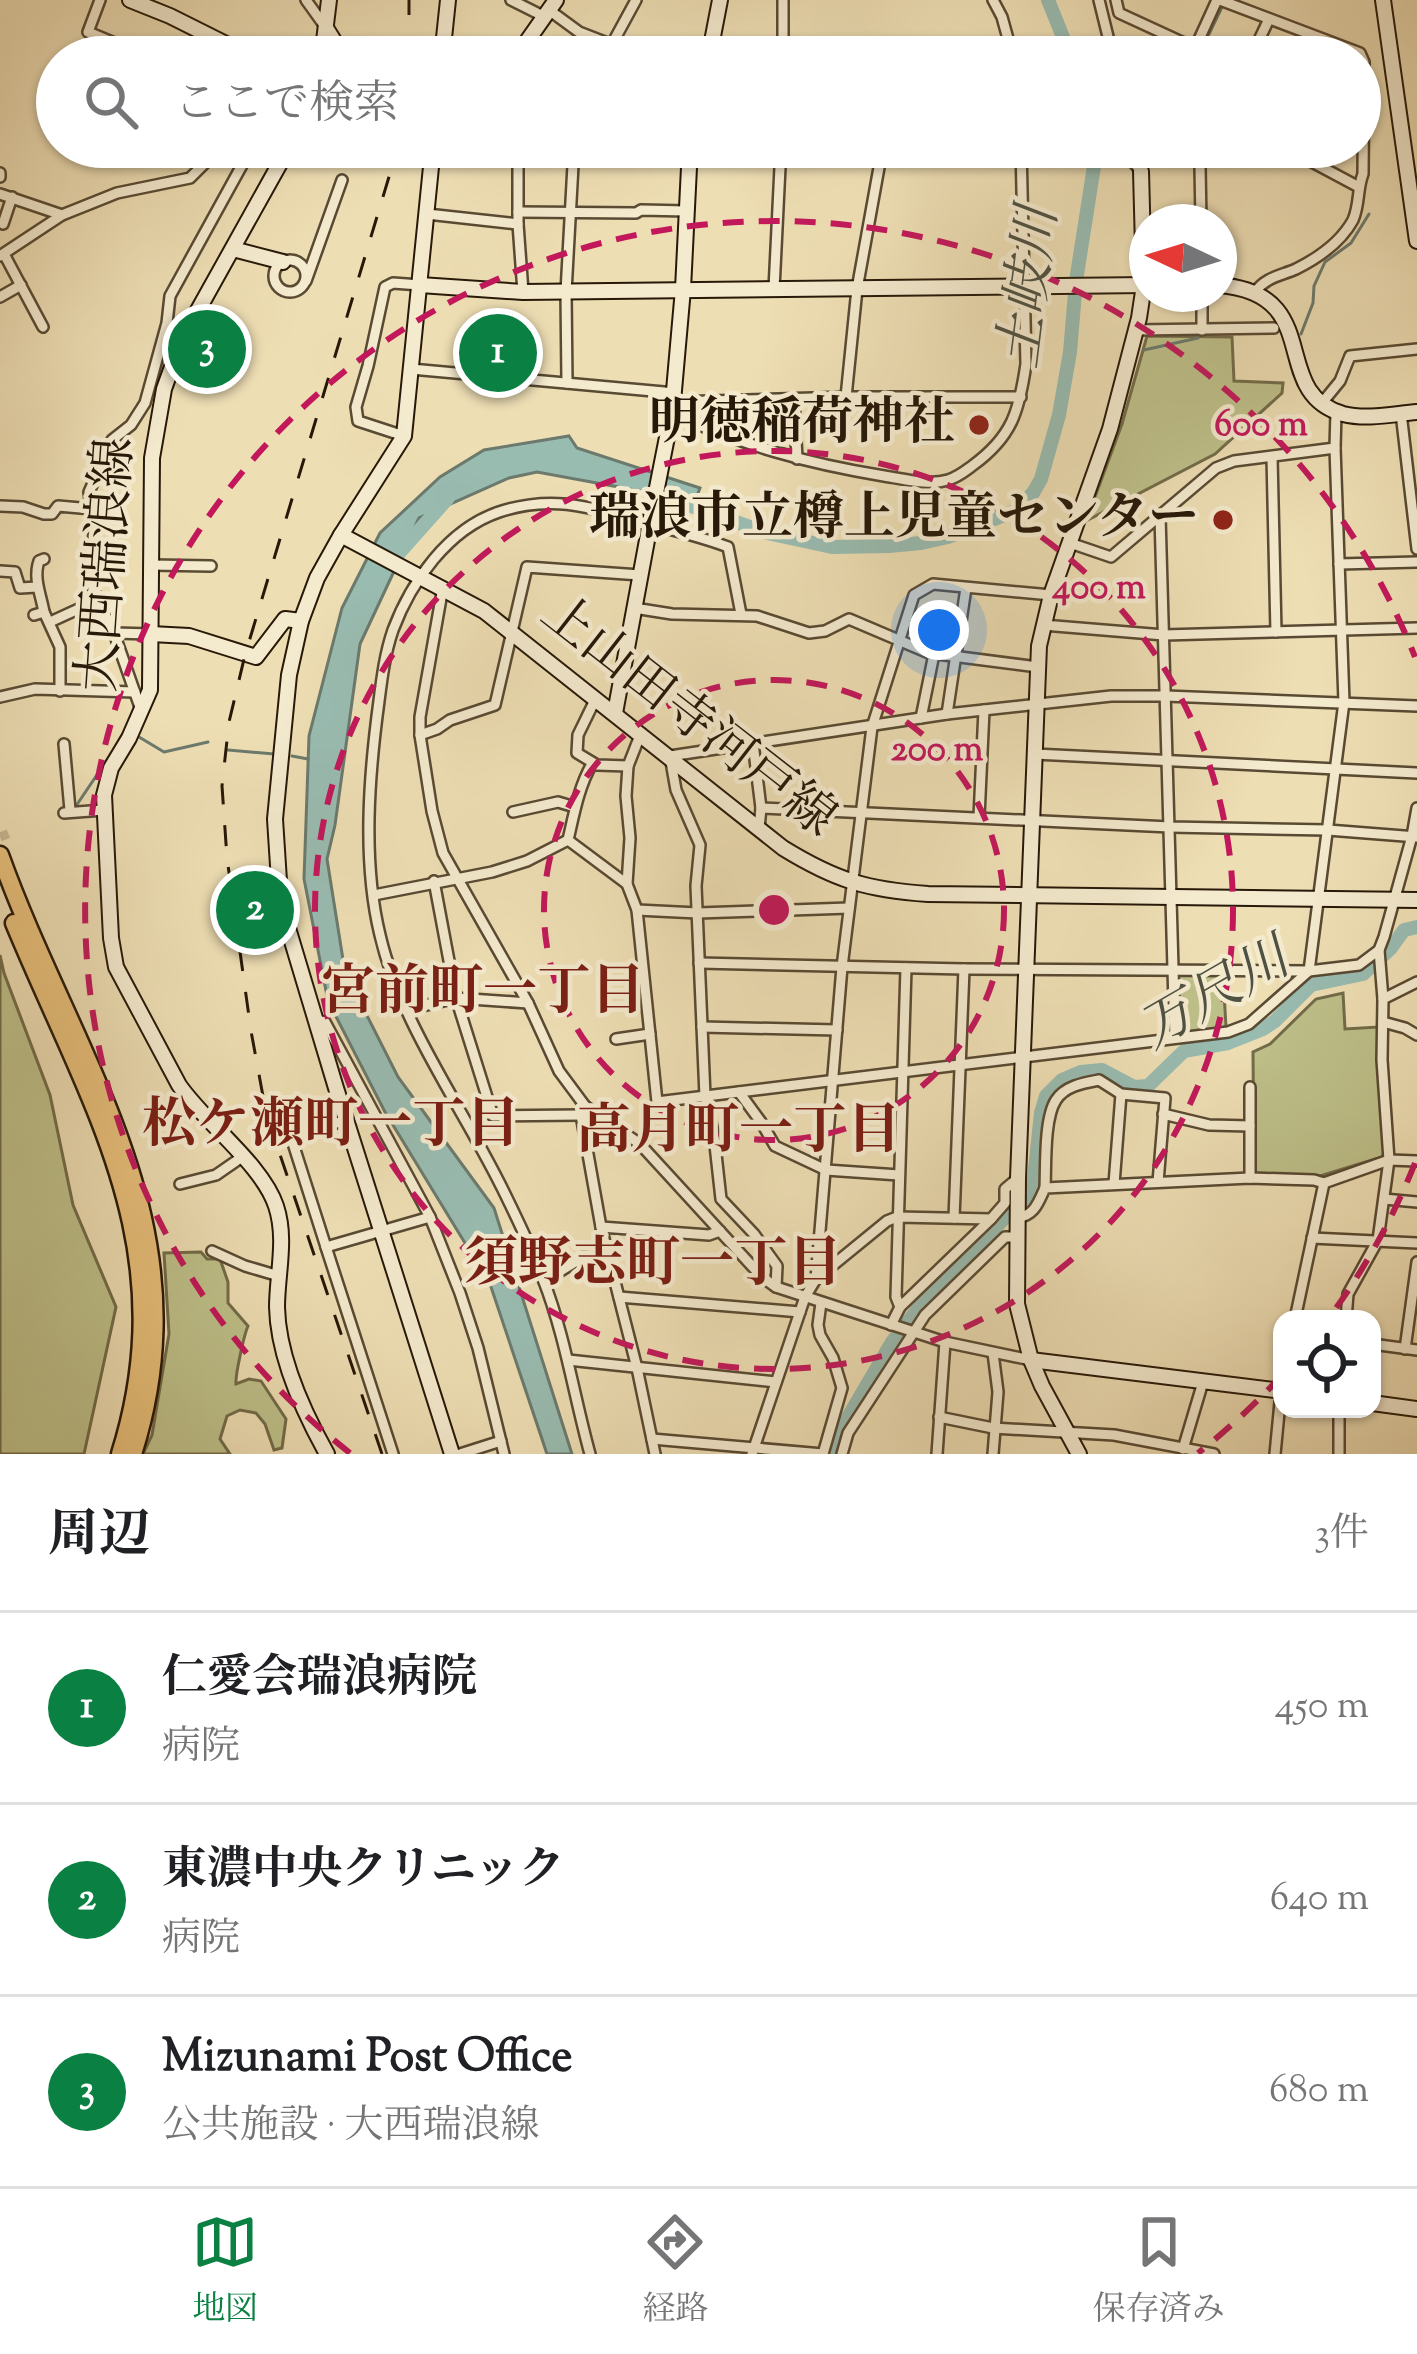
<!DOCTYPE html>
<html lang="ja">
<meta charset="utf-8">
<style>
body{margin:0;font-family:"Sorts Mill Goudy","Noto Serif JP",serif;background:#f2f2f2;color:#202124}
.controls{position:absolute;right:36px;bottom:36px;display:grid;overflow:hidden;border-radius:24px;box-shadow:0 3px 9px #0004}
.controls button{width:108px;height:108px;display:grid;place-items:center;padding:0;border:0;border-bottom:3px solid #e0e0e0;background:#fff;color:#202124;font:60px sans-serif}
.compass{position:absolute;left:1129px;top:204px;width:108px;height:108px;border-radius:50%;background:#fff;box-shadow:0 3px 9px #0004;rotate:274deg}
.you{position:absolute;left:939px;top:630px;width:42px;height:42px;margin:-30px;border:9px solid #fff;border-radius:50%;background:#1a73e8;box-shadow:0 0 0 18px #1a73e833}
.badge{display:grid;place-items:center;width:78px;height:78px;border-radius:50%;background:#0b8043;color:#fff;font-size:39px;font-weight:700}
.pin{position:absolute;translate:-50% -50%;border:6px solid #fff;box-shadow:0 3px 12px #0006}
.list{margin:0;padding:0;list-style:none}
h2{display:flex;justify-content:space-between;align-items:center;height:156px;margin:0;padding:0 48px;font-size:51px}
h2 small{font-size:39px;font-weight:400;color:#757577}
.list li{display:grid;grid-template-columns:78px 1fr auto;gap:36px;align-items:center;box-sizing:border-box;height:192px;padding:0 48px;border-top:3px solid #e0e0e0}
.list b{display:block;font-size:45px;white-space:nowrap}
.list p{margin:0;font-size:39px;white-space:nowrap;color:#757577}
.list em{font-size:39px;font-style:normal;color:#757577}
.icon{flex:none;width:66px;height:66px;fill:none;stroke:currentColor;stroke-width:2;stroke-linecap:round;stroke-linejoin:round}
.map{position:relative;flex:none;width:1417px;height:1454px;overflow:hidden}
.search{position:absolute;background:#fff;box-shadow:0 3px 9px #0004;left:36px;right:36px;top:36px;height:132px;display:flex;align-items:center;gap:30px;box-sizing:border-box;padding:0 42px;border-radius:66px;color:#757577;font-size:45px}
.sheet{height:732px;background:#fff}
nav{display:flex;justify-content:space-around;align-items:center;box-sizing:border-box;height:168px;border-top:3px solid #e0e0e0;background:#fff;font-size:33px;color:#757577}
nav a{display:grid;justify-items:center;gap:6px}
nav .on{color:#0b8043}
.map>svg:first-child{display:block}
.green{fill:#bec08a;stroke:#726c49;stroke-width:3}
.water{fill:#99bcb1;stroke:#6b7a6d;stroke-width:3}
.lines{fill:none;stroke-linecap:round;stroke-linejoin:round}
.stream{stroke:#6b7a6d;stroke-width:3}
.river{stroke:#99bcb1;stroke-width:14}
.street-tunnel{stroke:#c6b692;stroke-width:9;stroke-dasharray:9 4.5;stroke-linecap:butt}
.street-casing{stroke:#594a33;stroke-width:14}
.secondary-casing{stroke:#271808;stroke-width:18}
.highway-casing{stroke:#271808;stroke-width:21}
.street{stroke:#f4eace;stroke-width:9}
.secondary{stroke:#f4eace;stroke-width:14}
.highway{stroke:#e7bf7a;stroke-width:16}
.rail{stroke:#271808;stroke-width:3;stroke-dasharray:21 21;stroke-linecap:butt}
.ring{fill:none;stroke:#c2185b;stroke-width:6;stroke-dasharray:21 15}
.poi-dot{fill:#8f2418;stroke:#f4eace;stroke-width:4.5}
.labels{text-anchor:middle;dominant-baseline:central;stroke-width:9;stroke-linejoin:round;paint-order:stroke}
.poi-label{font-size:51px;font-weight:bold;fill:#271808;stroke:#f4eace;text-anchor:end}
.street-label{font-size:51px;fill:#271808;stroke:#f4eace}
.water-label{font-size:54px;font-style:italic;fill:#4f5143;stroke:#f4eace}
.neighbourhood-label{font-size:54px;font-weight:bold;fill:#7a1f14;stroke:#f4eace}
.centre{fill:#c2185b;stroke:#f4eace;stroke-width:6}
.ring-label{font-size:36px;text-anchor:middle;font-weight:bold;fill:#c2185b;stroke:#f4eace;stroke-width:9;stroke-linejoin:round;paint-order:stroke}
</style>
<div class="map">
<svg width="1417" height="1454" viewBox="0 0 1417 1454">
<rect width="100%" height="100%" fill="#eedeb4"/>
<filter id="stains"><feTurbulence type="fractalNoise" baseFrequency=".00167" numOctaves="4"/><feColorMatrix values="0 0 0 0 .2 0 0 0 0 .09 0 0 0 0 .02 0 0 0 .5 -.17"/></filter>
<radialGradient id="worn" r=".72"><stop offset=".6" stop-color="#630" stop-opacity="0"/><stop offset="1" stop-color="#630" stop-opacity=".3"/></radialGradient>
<g class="green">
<path d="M1147 336 1232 337 1234 381 1283 383 1282 393 1215 454 1086 521 1122 424Z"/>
<path d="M0 955 4 973 50 1095 73 1205 116 1307 84 1454H0Z"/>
<path d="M1178 974H1223L1226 1027 1179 1034Z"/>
<path d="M1343 993 1345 1029 1378 1027 1385 1150 1382 1157 1320 1176 1257 1175 1254 1172 1253 1052 1270 1044 1316 999Z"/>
<path d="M201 1252 207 1259H220L228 1282V1303L248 1326C244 1335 235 1376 236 1384L249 1379 261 1381 286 1419 282 1448 274 1450 265 1424 256 1413 240 1410 227 1416 220 1439 230 1454H143L152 1435 169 1334 164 1253Z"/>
</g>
<path class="water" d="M569 436 577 448 700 488 695 501 537 472 509 478 419 518 360 644 335 825 327 859 345 972 398 1077 494 1208 572 1454H547L490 1284 385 1112 328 1001 304 879 309 736 342 608 380 533 440 477 484 450Z"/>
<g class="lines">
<g class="stream">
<path d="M1198 57 1222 7"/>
<path d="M1095 160 1126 159"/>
<path d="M1301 334 1313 303 1314 286 1325 262 1351 243 1369 214"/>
<path d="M1144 350 1198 338"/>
<path d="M139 737 164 752 208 742"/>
<path d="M228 750 274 754"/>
<path d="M292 756 308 759"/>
<path d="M76 806 115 748"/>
</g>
<g class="river">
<path d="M1048 0 1071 57"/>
<path d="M654 488 677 501 767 533 832 547 889 546 921 543 948 537 1015 511 1033 493 1041 479 1059 415 1070 352 1076 281 1095 160 1090 147"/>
<path d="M399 553 448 498"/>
<path d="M833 1454 837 1436 892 1342 936 1286 1028 1195 1034 1179 1041 1113 1046 1096 1062 1080 1081 1072 1102 1070 1134 1087 1148 1086 1184 1051 1228 1043 1263 1029 1275 1021 1311 985 1363 974 1391 948 1404 930 1417 927"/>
</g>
<path class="street-tunnel" d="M0 837 10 833"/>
<g class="street-casing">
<g id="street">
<path d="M100 0 88 32 112 42 109 57"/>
<path d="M306 0 324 25"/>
<path d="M511 0 545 17"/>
<path d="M993 0 1002 17 1013 57"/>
<path d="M1099 0 1113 57"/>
<path d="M1116 0 1119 13 1195 48"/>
<path d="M1220 0 1360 53 1364 62 1363 174C1357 189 1360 204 1353 220 1341 242 1318 258 1296 269 1280 276 1266 277 1255 292"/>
<path d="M549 10 579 32 610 44 770 57"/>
<path d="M605 57 636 0"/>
<path d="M783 57V0"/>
<path d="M1191 57 1217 0"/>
<path d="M1251 57 1269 19"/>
<path d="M518 147V224L523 292"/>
<path d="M793 147 1022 153"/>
<path d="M1130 147 1132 161 1141 171"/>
<path d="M1284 147 1357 186"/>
<path d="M1141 171 1148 147"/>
<path d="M0 173V177"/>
<path d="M0 194 62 215"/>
<path d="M518 212 636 213 641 210 687 211"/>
<path d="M427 214 518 224"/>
<path d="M1201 222 1200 166 1209 147"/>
<path d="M3 224 12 197"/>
<path d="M4 254 43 327"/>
<path d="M0 256 62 215 117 193 190 178 204 164 213 147"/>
<circle cx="290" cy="276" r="16"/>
<path d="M306 281 342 180"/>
<path d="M774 289 781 147"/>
<path d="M1202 294V330"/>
<path d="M0 297 21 285"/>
<path d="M1136 330 1274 328"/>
<path d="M411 369 675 393"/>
<path d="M567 383 566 292 574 147"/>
<path d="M846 397 857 289 882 151"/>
<path d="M794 400 797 459"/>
<path d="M674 402 846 397H1021"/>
<path d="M1322 403 1340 381 1350 356 1417 349"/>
<path d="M1401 413 1417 549"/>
<path d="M671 416 672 413C745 446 805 463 884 476 905 479 928 486 948 480 958 477 964 472 972 466 1012 437 1019 412 1026 364L1021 147"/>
<path d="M404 436 358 421 356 407 368 366 385 287 393 283 420 285"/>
<path d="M1272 457 1276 632"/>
<path d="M0 506 23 507 44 514H52L58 506 92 509"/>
<path d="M1160 516 1175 1038"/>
<path d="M1070 543 1111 557 1216 468 1234 461 1335 448"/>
<path d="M1339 564 1417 562"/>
<path d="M151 565 211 566"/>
<path d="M0 571 15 572 20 588 37 587"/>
<path d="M443 587 420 717V735L432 811 443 853 528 1003 559 1071 585 1106 640 1144 762 1277 776 1287 945 1342 1031 1360"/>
<path d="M634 608 672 614 757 616 809 633 825 631 849 619 929 653 1038 667"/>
<path d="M44 612C41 595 33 578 39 561L44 559"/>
<path d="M34 615 44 612 60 647V691"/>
<path d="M50 622 98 600"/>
<path d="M1043 625 1164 635 1417 628"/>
<path d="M114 633 151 634"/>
<path d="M0 697 35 689 135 692"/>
<path d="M596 698 578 735 577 753 597 765 628 766"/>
<path d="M141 710 114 633 93 589 91 577 94 531 89 492 112 440 131 425 145 403 167 323 170 296 252 147"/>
<path d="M947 714 966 588"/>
<path d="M921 718 934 654"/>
<path d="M641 733 628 766 626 796 630 838 627 884 637 910 657 1102 1228 1032 1249 1024 1309 971 1344 702 1335 448 1336 412"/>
<path d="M420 735 437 729 450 720 495 705 527 567 640 575"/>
<path d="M753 743 761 808"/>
<path d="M64 744 70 810"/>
<path d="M1035 754 1417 773"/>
<path d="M513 812 558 802 575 807"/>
<path d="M64 813 104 810"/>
<path d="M979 817 984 710"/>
<path d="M759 828 761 808 1170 827 1328 830 1417 837"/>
<path d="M568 840C574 814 579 786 592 764"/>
<path d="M568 840 627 884"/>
<path d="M434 881 456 998 493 1116 581 1115"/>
<path d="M374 895 492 872 527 861 568 840"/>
<path d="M637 910 698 913 849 908"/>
<path d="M1379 950 1383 999"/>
<path d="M699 963 964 969 1309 971 1359 965 1379 950 1384 937 1412 836 1417 808"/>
<path d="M406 1010 456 998 528 1003"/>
<path d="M316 1020 325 1022 430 1217 460 1293 478 1348 504 1454"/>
<path d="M1383 1022 1405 1028 1417 1035"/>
<path d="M702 1027 837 1030"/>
<path d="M616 1039 650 1034"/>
<path d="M1250 1087V1178"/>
<path d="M739 1092 761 1122 775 1146 826 1170 899 1175"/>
<path d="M585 1106 581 1115 601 1227 637 1368 655 1454"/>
<path d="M1163 1114 1209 1125 1250 1126"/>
<path d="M180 1184 216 1175 242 1157"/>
<path d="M1114 1184 1121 1094"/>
<path d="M1045 1188C1046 1165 1044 1118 1056 1100 1065 1086 1083 1083 1099 1080L1121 1094 1165 1098 1158 1182"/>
<path d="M1384 1199 1417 1202"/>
<path d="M954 1218 964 969"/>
<path d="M1017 1218C1035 1215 1038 1203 1045 1188L1250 1178 1314 1180 1324 1183 1389 1160 1417 1161"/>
<path d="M601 1227 709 1235 720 1231"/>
<path d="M1312 1238 1417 1243"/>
<path d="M326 1247 291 1137 346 1120"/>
<path d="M212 1251 245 1266 279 1276"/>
<path d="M816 1279 842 967 872 727 914 595 933 584 1051 595"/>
<path d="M544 1281 585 1256 607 1251"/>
<path d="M776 1287 777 1266 754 1234 721 1199 714 1136 705 1096 696 886 700 845 676 790 670 756 947 714 1111 696H1166L1417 706"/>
<path d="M619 1297 800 1312"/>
<path d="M900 1307 896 1297 906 968"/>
<path d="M1295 1319 1324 1183"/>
<path d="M1346 1319 1348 1294 1378 1240 1389 1160 1382 1060 1383 999 1417 982"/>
<path d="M891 1325 900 1307 991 1219"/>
<path d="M1372 1344 1417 1350"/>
<path d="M1405 1349 1417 1262"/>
<path d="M993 1353 998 1392 993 1454"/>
<path d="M568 1360 776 1382"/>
<path d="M939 1417 993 1428 1114 1435 1214 1454"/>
<path d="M652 1439 823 1454 842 1388 833 1358 820 1335 818 1325 821 1303"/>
<path d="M1183 1449 1203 1382"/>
<path d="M393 1454 326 1247 430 1217"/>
<path d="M460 1454 501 1441"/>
<path d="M590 1454C574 1396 565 1335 543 1279 533 1251 519 1223 506 1196 466 1112 401 1026 380 935 362 861 369 775 379 701 382 677 385 653 393 630 411 582 448 529 499 512 556 493 595 509 649 524 676 531 702 537 728 547L741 614"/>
<path d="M752 1454 805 1297 816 1279 887 1221 897 1217 991 1219 1005 1203V1189L1018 1178"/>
<path d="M842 1454 848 1433 925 1315 1005 1237H1016"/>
<path d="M937 1454 945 1342"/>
<path d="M1275 1454 1282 1382"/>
<path d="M1339 1454V1409"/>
</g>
</g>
<g class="secondary-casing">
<g id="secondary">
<path d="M130 0 170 16 252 57"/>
<path d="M1383 0 1417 241"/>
<path d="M326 28 344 57"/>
<path d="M322 57 329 0"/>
<path d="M442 57 448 0"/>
<path d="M516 57 556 0"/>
<path d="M709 57 720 0"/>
<path d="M289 147 182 339 164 389 152 458 150 690 129 738 111 768 104 795 111 938 116 967 179 1085C206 1124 262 1164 276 1206 287 1239 277 1274 277 1307 278 1357 303 1411 327 1454"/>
<path d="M233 249 283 262"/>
<path d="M420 285 523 292 1147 285"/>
<path d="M1219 285C1327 294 1267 392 1343 414 1367 420 1393 414 1417 412"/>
<path d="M672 413 683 289 690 147"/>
<path d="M651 518 669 427"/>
<path d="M341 535 404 436 433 147"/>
<path d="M151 634 189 636 256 657 285 619 301 621"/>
<path d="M615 713 650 524"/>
<path d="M1031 1360 1282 1391"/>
<path d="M1372 1403 1417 1409"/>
<path d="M452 1454 336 1088 288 928 279 881 275 819 289 675 301 621 317 578 341 535 484 611 783 848C835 880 867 890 928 894L1417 900"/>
<path d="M1079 1454 1042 1386 1031 1360 1017 1304 1018 1178 1039 646 1051 595 1110 429 1139 318 1144 285 1141 171"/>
</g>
</g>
<g class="highway-casing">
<g id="highway">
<path d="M0 855C73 1059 207 1223 133 1454"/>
<path d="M14 923C90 1107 185 1246 120 1454"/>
</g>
</g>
<use href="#street" class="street"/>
<use href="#secondary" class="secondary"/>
<use href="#highway" class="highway"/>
<g class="rail">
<path d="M409 57V0"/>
<path d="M382 1454 276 1143 265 1107 251 1031 227 858 222 786 229 722 245 655 398 147"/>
</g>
</g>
<g class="ring">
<circle cx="774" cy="910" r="230"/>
<circle cx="774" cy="910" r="459"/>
<path d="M1415 1163A689 689 0 0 1 1331 1315M1282 1375A689 689 0 0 1 1198 1453M350 1453A689 689 0 1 1 1415 657"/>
</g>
<g class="poi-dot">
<circle cx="979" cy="425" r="12"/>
<circle cx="1223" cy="520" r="12"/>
</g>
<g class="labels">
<g class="poi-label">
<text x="955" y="425">明徳稲荷神社</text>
<text x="1199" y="520">瑞浪市立樽上児童センター</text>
</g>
<g class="street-label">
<text transform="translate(109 565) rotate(-86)">大西瑞浪線</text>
<text transform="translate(687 718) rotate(38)">上山田寺河戸線</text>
</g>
<g class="water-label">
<text transform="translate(1032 288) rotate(-83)">土岐川</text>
<text transform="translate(1216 997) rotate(-30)">万尺川</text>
</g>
<g class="neighbourhood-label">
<text x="483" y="995">宮前町一丁目</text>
<text x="331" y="1128">松ケ瀬町一丁目</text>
<text x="739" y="1134">高月町一丁目</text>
<text x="653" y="1267">須野志町一丁目</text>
</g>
</g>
<circle cx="774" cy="910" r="18" class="centre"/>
<g class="ring-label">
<text x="1261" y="435">600 m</text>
<text x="1099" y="598">400 m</text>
<text x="937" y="760">200 m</text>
</g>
<rect width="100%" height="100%" filter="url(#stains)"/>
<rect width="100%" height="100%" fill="url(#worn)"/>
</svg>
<div class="controls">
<button><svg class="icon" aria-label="locate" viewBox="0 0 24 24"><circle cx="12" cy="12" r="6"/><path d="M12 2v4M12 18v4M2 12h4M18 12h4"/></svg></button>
</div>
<svg class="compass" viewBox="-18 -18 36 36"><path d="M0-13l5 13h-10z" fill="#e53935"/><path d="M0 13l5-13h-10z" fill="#757577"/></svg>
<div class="you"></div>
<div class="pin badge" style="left:498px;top:353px">1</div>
<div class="pin badge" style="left:255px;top:910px">2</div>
<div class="pin badge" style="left:207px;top:349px">3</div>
<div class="search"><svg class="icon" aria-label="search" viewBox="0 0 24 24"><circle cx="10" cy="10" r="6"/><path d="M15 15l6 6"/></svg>ここで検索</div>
</div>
<section class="sheet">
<h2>周辺<small>3件</small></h2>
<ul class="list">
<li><span class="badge">1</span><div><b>仁愛会瑞浪病院</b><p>病院</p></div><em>450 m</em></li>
<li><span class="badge">2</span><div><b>東濃中央クリニック</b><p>病院</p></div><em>640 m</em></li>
<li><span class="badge">3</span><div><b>Mizunami Post Office</b><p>公共施設 · 大西瑞浪線</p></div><em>680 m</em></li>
</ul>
</section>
<nav>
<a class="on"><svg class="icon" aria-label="map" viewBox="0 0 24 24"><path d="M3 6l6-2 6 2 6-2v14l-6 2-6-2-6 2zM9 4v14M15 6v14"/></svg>地図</a>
<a><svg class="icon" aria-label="directions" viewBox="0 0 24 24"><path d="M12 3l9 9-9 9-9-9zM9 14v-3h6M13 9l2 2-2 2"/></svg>経路</a>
<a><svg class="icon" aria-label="saved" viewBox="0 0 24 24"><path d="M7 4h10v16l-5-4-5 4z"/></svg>保存済み</a>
</nav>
